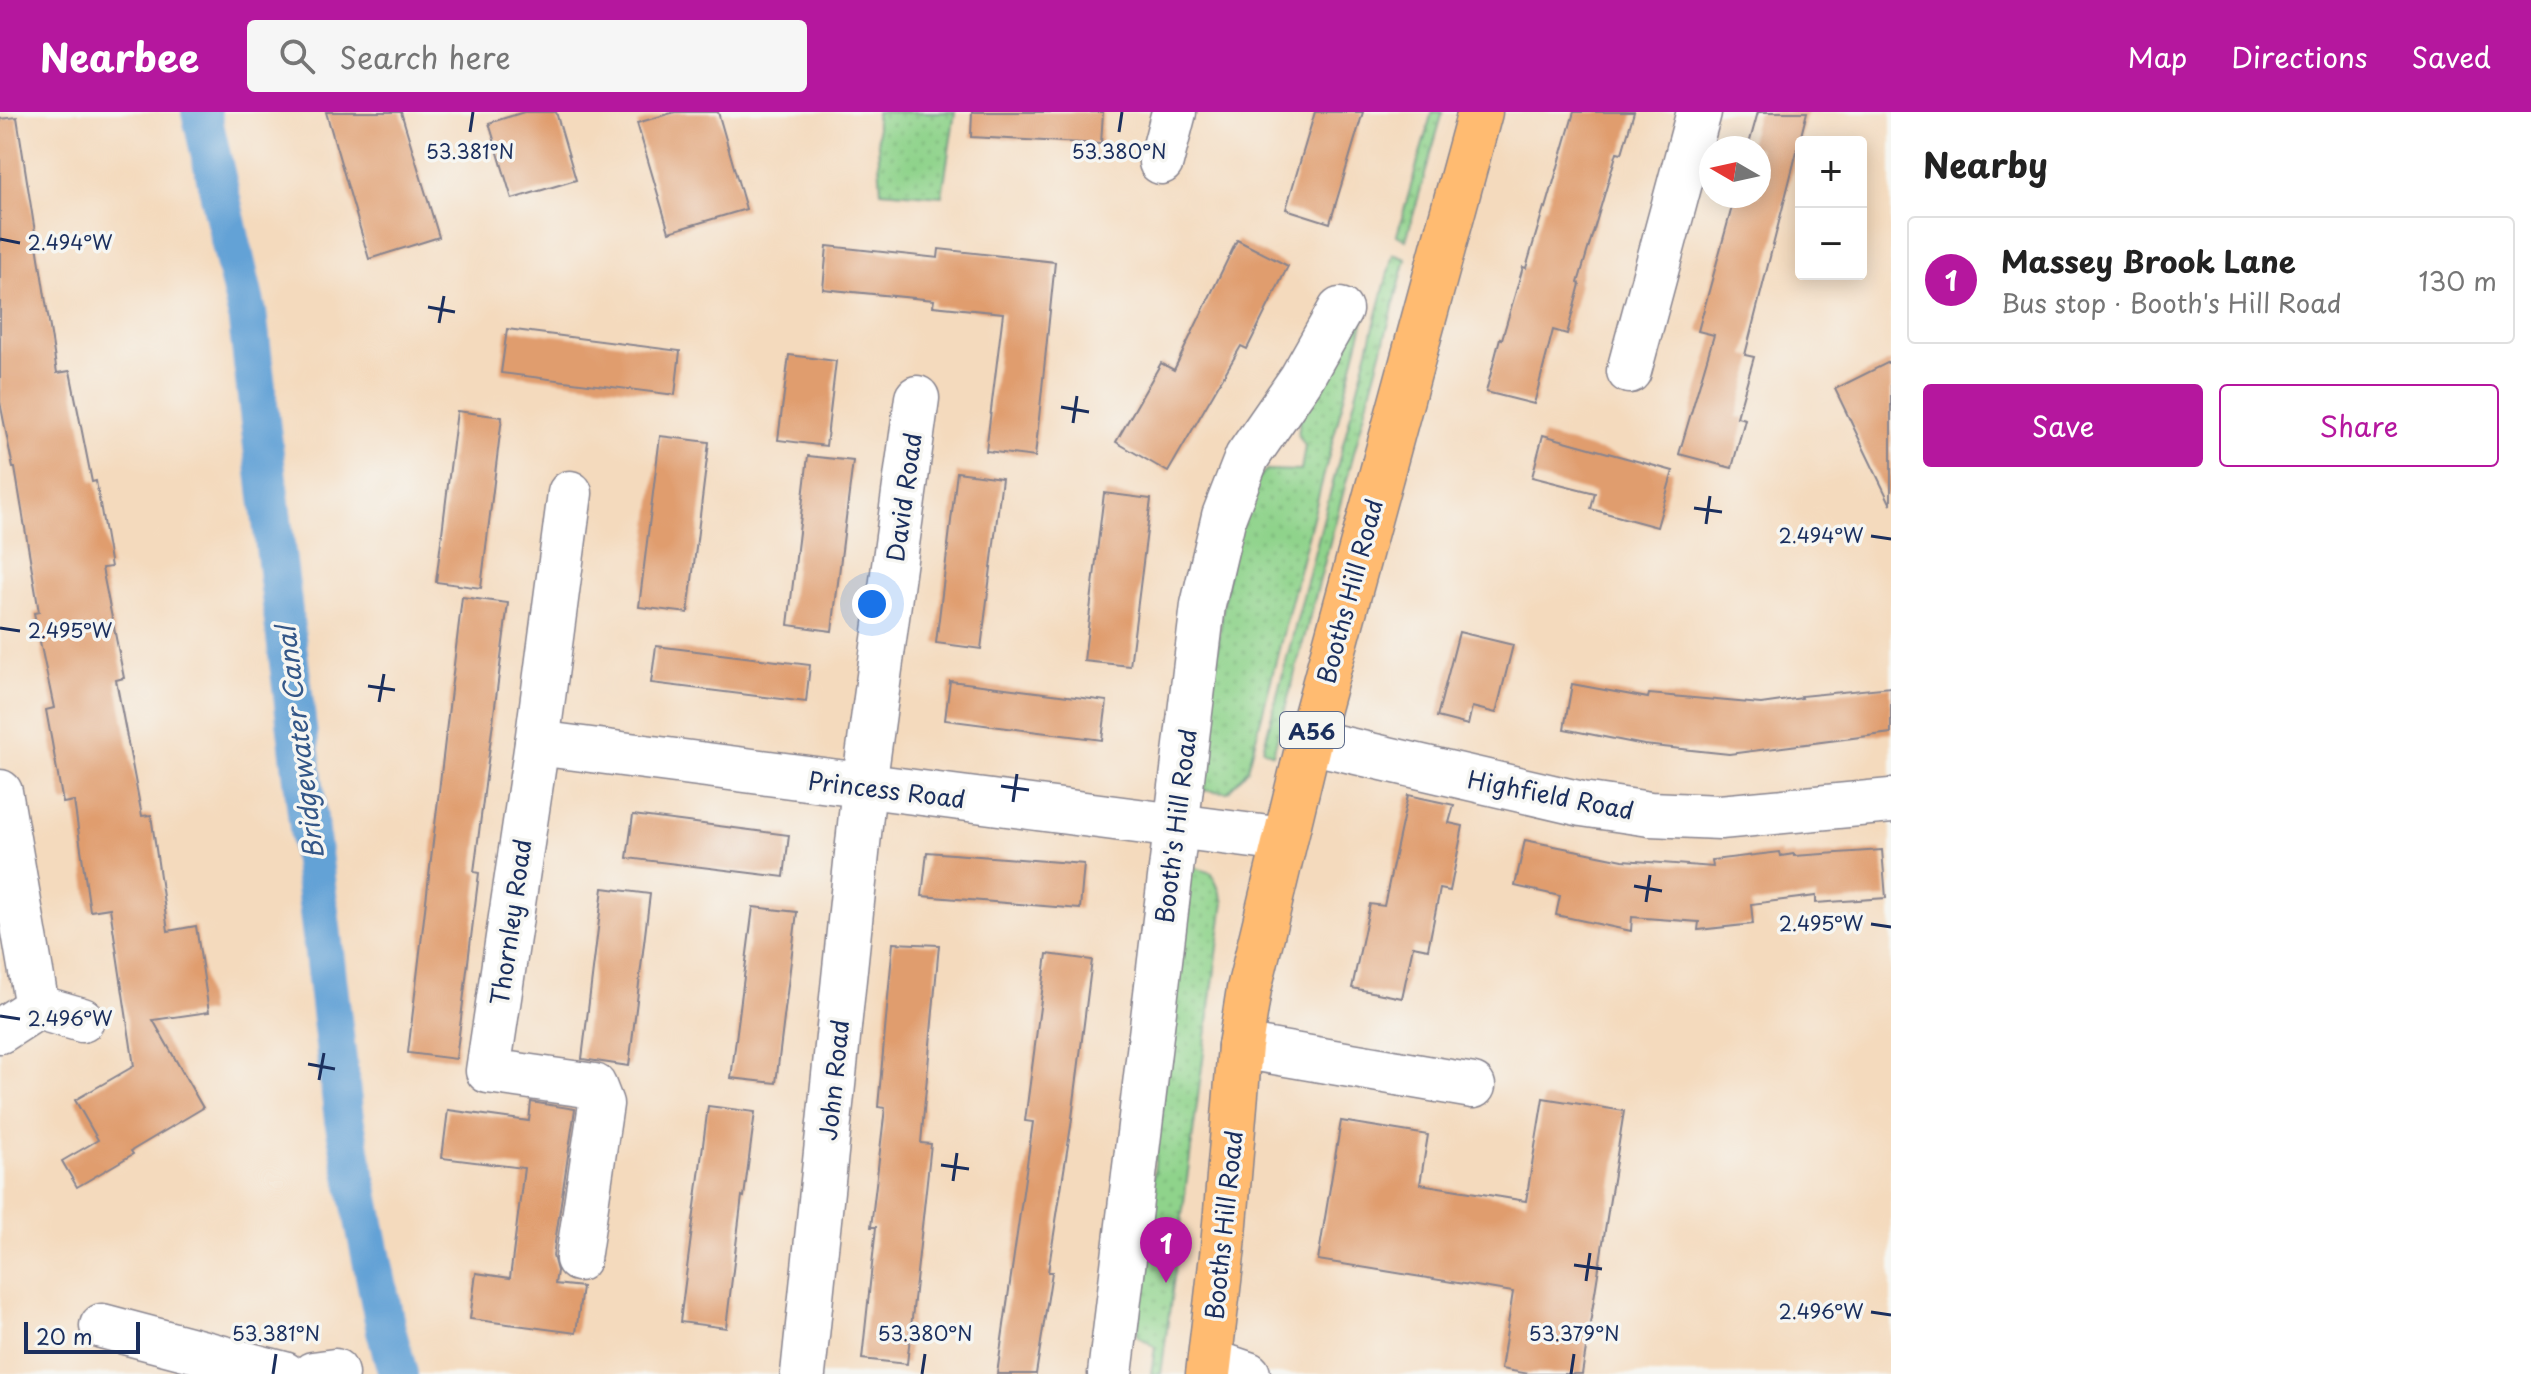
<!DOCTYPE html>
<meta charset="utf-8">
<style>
body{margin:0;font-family:"Playpen Sans",sans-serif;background:#f6f6f6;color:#222}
.controls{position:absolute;right:24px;top:24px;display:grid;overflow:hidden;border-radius:8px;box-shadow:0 4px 20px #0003}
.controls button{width:72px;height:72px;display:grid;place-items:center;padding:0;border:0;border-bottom:2px solid #e0e0e0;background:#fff;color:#222;font:40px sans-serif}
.compass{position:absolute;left:1699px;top:24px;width:72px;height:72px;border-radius:50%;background:#fff;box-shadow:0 4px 20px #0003;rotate:279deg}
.scale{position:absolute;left:24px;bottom:20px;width:116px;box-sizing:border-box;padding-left:8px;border:4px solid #1b2f5e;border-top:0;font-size:22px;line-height:28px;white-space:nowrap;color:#1b2f5e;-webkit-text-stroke:6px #f6f6f2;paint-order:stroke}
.you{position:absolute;left:872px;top:492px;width:28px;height:28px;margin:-20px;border:6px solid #fff;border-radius:50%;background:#1a73e8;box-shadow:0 0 0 12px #1a73e833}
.badge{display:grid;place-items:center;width:52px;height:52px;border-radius:50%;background:#b5179e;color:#fff;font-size:26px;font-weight:700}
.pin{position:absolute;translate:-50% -66px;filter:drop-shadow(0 2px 4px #0008)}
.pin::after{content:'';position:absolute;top:42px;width:28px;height:24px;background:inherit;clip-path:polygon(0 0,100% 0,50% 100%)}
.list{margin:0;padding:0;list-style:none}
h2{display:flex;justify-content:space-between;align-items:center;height:104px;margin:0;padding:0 32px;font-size:34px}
h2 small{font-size:26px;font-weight:400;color:#767676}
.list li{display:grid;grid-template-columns:52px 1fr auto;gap:24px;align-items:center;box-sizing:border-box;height:128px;margin:0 16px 16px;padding:0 16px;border:2px solid #e0e0e0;border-radius:8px}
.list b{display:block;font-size:30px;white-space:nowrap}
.list p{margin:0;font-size:26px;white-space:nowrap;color:#767676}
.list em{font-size:26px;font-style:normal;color:#767676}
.actions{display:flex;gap:16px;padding:24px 32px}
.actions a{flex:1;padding:18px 0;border:2px solid #b5179e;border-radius:8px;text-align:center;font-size:28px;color:#b5179e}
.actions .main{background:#b5179e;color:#fff}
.icon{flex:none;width:44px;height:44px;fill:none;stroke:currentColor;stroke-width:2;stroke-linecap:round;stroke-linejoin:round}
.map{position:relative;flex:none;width:1891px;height:1262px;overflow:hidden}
header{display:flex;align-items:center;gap:48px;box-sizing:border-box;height:112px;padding:0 40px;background:#b5179e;color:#fff}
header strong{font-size:38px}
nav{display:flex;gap:44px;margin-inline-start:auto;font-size:28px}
.search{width:560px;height:72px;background:#f6f6f6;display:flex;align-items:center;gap:20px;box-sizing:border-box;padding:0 28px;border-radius:8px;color:#767676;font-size:30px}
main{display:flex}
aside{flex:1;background:#fff}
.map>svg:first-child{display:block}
.grass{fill:url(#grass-dots);stroke:#558174;stroke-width:2}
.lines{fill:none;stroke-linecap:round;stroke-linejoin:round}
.canal{stroke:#63a2d6;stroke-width:40}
.building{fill:#e09d6e}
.minor-casing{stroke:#88848e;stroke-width:47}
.major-casing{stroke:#88848e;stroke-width:47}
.minor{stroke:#fff;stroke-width:44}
.major{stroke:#ffbb71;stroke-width:44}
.ticks{fill:none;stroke:#1b2f5e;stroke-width:3}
.labels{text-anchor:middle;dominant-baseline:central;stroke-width:7;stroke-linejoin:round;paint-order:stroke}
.shield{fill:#f6f6f2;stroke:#5d6b8a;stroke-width:2}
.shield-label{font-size:22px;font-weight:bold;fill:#1b2f5e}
.street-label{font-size:24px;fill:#1b2f5e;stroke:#f6f6f2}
.water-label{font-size:26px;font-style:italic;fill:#345788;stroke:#f6f6f2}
.ticks-label{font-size:20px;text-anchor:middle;fill:#1b2f5e;stroke:#f6f6f2;stroke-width:7;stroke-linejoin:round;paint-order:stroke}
</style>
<header>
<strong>Nearbee</strong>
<div class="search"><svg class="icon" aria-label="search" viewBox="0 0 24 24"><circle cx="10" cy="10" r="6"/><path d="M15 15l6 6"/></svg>Search here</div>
<nav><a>Map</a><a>Directions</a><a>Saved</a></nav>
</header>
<main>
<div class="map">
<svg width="1891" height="1262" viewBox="0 0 1891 1262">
<defs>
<pattern id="grass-dots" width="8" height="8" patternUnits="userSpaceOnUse" patternTransform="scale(2)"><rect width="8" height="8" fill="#8fd38b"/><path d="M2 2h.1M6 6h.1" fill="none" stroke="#7bb57a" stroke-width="1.8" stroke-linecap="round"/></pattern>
</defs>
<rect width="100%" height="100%" fill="#f6f6f2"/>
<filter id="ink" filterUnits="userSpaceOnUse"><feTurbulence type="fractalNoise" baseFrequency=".0125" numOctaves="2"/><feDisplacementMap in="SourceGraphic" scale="16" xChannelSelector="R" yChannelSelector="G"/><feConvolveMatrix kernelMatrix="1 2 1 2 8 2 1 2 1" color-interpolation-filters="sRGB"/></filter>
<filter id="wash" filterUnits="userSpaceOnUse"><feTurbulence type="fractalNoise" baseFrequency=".006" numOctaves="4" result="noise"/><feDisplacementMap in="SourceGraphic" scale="32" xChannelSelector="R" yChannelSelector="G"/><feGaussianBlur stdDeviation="1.8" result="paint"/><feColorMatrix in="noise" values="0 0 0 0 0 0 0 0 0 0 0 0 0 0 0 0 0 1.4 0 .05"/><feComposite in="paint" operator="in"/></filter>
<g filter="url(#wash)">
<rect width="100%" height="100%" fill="#f4dabd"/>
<g class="grass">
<path d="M876 0H955L942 84 881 79Z"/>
<path d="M1432 0H1443L1406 128 1397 123Z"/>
<path d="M1393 142 1406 147 1273 642 1263 637Z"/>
<path d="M1369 188 1248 657 1228 680 1198 678 1230 446 1248 377 1266 358 1301 359 1305 334 1298 322 1301 301Z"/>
<path d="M1186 753 1212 761 1224 790 1161 1262H1151L1155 1235 1137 1223Z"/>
</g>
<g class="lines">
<path class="canal" d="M201 0 247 201 344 1007 386 1218 398 1262"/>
</g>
<g id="blocks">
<g class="building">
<path d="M326 0H401L439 125 369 147Z"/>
<path d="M524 0H556L576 68 512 87 489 11Z"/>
<path d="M675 0H718L746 97 669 120 637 11Z"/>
<path d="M972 0H1103L1101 32 971 25Z"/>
<path d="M1315 0H1363L1330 111 1286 97Z"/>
<path d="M1574 0H1634L1622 41 1617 40 1578 171 1580 172 1567 222 1553 218 1534 292 1486 280 1500 226 1502 227 1523 155 1526 156 1544 95 1546 96Z"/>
<path d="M1758 0H1807L1745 243 1754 245 1737 305 1745 307 1732 356 1679 342 1714 223 1698 219 1735 84H1759V36H1748Z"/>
<path d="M17 5 57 261 70 259 92 370 96 369 111 455 102 456 124 566 116 568 142 704 151 703 168 819 196 814 209 900 153 908 203 996 131 1039 133 1042 77 1075 62 1049 98 1028 75 988 134 954 110 796 90 799 74 689 63 691 46 598 54 596 34 501 39 500 15 356H13L0 290V7Z"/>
<path d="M1237 128 1288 154 1247 237 1241 234 1168 360 1116 330 1161 251 1174 258Z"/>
<path d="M827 134 938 146 939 137 1055 150 1035 345 986 339 1003 201 933 194 934 188 823 177Z"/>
<path d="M507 217 680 239 675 283 501 261Z"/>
<path d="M789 243 836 249 826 334 778 328Z"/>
<path d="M1891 249V393L1835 277Z"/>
<path d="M457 299 502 305 481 476 436 470Z"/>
<path d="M1543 323 1673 359 1657 415 1591 397 1595 381 1532 365Z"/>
<path d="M660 324 709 330 688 501 639 495Z"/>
<path d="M808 344 853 349 832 519 788 513Z"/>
<path d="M957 360 1002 366 981 537 936 531Z"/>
<path d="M1104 381 1151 387 1130 554 1084 549Z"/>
<path d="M462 485 508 491 474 760 479 761 456 947 408 941Z"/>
<path d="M1459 520 1513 533 1496 601 1472 595 1468 613 1437 605Z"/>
<path d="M656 534 810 553 806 590 651 571Z"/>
<path d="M950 569 1107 589 1102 628 945 608Z"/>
<path d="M1572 572 1648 586 1649 582 1761 592 1802 586 1801 584 1891 575V621L1729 642 1644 633 1564 617Z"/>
<path d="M1408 683 1454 693 1449 711 1463 714 1450 779 1440 777 1428 837 1413 834 1402 886 1352 876 1370 792 1384 794Z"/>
<path d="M633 703 789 723 784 765 627 746Z"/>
<path d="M1525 728 1623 748 1713 755 1712 748 1780 740 1781 744 1794 742V744L1882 738 1886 786 1816 791V784L1751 792 1753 812 1698 818 1699 810 1632 805 1631 819 1556 803 1560 784 1515 774Z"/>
<path d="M927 740 1084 752 1080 797 922 784Z"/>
<path d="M603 776 650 782 629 954 582 947Z"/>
<path d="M753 795 797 800 776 971 731 966Z"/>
<path d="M893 831 939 833 921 1031 931 1032 907 1252 862 1247 876 1115H871L885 996 878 995Z"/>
<path d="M1047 842 1092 848 1071 1014 1048 1160H1052L1036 1262H997L1033 1010 1025 1009Z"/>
<path d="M1543 986 1624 999 1582 1262H1529L1501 1257 1513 1180 1318 1148 1341 1009 1428 1023 1420 1072 1526 1089Z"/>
<path d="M531 990 575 997 553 1144 557 1159 555 1172 582 1175 576 1221 470 1207 476 1161 510 1166 524 1056 442 1046 448 998 529 1009Z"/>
<path d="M708 994 755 1000 744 1085 742 1084 726 1216 680 1210Z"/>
</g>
</g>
</g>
<g filter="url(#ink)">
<use href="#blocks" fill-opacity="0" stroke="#88848e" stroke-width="2"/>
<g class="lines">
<g class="minor-casing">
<g id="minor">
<path d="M1161 50 1174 0"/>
<path d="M1629 259 1699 0"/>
<path d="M570 381 537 631 488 959 594 974 601 992 578 1147"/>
<path d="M1309 629 1582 692 1650 702 1720 705 1891 689"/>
<path d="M537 631 1284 728"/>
<path d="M0 680 37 895"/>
<path d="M0 919 37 895 82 908"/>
<path d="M1240 934 1473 974"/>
<path d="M102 1214 284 1262"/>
<path d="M1210 1249 1248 1262"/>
<path d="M313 1262 335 1259 336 1262"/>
<path d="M803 1262 864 674 917 286"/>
<path d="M1110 1262 1203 493 1224 404 1247 345 1301 267 1340 198"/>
</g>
</g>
<g class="major-casing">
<path id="major" d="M1208 1262 1223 1135 1240 934 1249 877 1309 629 1480 0"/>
</g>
<use href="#minor" class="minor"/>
<use href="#major" class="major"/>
</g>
</g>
<path class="ticks" d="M470 20 473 0M1119 20 1122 0M0 127 20 131M428 195 455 200M439 211 444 184M1061 295 1089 300M1073 311 1077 284M1694 396 1722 400M1706 412 1710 384M1871 424 1891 427M0 516 20 519M368 574 395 578M379 590 384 562M1001 674 1029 678M1013 690 1017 662M1634 774 1662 779M1646 790 1650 763M1871 812 1891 815M0 904 20 907M308 952 335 957M319 968 324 941M941 1053 969 1057M953 1069 957 1041M1574 1153 1602 1157M1586 1169 1590 1141M1871 1200 1891 1203M273 1262 276 1242M922 1262 925 1242M1571 1262 1574 1242"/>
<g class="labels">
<rect class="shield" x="1280" y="600" width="64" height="36" rx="6"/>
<g class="shield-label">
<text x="1312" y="618">A56</text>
</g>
<g class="street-label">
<text transform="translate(903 385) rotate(-82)">David Road</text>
<text transform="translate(1349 479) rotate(-75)">Booths Hill Road</text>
<text transform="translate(887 677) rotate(7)">Princess Road</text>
<text transform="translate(1551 682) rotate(11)">Highfield Road</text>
<text transform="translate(1175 714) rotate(-83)">Booth's Hill Road</text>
<text transform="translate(510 810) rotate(-82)">Thornley Road</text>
<text transform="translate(833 968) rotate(-84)">John Road</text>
<text transform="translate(1223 1113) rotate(-84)">Booths Hill Road</text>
</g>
<g class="water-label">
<text transform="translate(299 631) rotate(-97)">Bridgewater Canal</text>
</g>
</g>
<g class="ticks-label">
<text x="470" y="47">53.381°N</text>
<text x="1119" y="47">53.380°N</text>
<text x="70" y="138">2.494°W</text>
<text x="1821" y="431">2.494°W</text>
<text x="70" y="526">2.495°W</text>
<text x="1821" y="819">2.495°W</text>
<text x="70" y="914">2.496°W</text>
<text x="1821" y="1207">2.496°W</text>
<text x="276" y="1229">53.381°N</text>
<text x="925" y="1229">53.380°N</text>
<text x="1574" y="1229">53.379°N</text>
</g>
</svg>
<div class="controls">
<button>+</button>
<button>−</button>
</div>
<svg class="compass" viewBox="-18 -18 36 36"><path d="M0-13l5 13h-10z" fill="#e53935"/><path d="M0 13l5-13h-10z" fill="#767676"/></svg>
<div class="scale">20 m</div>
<div class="you"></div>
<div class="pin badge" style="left:1166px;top:1171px">1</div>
</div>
<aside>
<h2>Nearby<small></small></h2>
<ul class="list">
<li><span class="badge">1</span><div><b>Massey Brook Lane</b><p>Bus stop · Booth's Hill Road</p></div><em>130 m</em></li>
</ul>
<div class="actions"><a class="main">Save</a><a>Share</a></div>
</aside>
</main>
